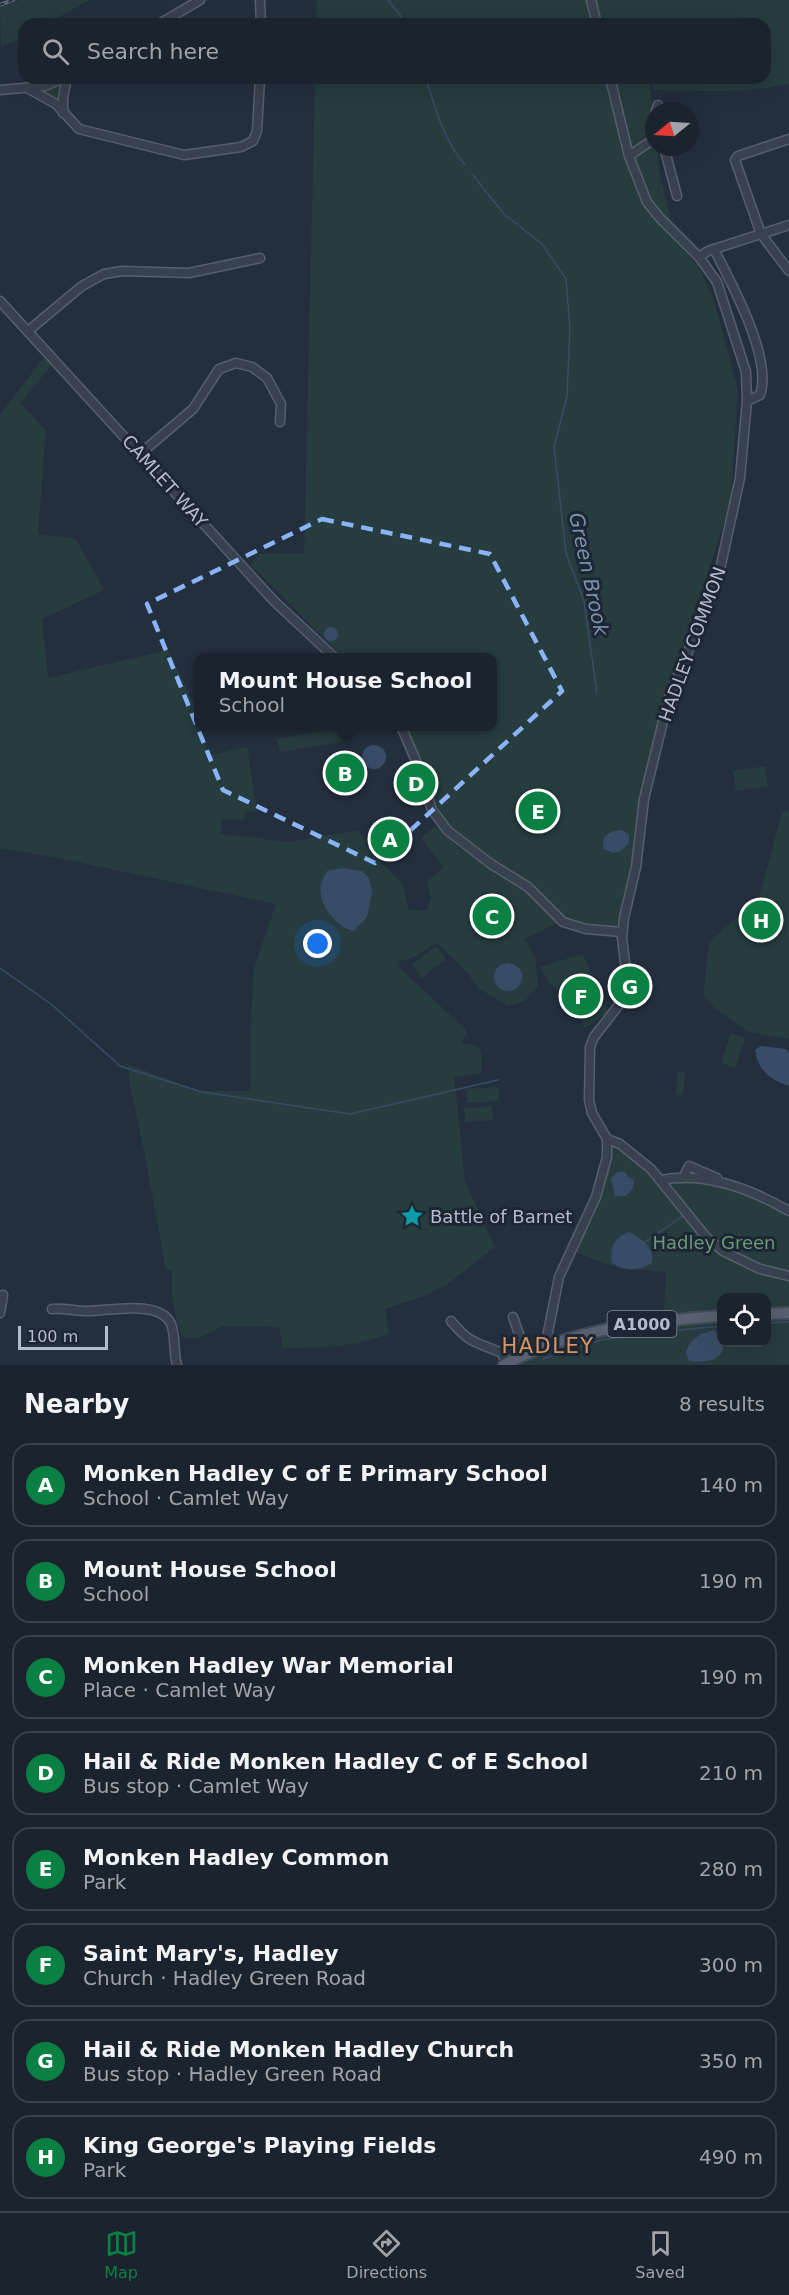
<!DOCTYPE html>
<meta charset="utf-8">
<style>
body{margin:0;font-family:"DejaVu Sans",sans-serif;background:#242b36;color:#f1f3f6}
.controls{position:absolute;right:18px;bottom:18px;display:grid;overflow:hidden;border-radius:12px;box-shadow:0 6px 24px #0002}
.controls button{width:54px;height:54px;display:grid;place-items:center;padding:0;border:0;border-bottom:2px solid #39404a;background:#1b232e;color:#f1f3f6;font:30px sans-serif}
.compass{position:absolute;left:645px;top:102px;width:54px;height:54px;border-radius:50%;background:#1b232e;box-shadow:0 6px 24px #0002;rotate:252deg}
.scale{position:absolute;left:18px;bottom:15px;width:90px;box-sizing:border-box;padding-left:6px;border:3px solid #b4bcc9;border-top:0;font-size:16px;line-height:21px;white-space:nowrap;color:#b4bcc9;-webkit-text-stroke:4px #1d2633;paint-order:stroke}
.you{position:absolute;left:318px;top:944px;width:21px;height:21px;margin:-15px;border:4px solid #fff;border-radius:50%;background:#1a73e8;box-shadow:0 0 0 9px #1a73e833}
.badge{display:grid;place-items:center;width:39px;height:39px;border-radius:50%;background:#0b8043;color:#fff;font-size:20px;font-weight:700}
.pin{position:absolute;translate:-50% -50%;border:3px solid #fff;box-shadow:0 2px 6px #0006}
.popup{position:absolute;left:194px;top:653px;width:303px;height:78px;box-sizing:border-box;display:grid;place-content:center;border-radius:12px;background:#1b232e;filter:drop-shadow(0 2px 4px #0005);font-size:20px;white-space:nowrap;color:#a0a4aa}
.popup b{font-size:22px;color:#f1f3f6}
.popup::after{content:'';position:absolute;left:50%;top:100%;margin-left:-12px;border:12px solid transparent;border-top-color:#1b232e}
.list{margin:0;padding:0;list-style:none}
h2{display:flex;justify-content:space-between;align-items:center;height:78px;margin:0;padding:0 24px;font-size:26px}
h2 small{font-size:20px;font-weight:400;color:#a0a4aa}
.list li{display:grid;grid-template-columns:39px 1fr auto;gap:18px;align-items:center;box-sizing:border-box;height:84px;margin:0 12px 12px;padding:0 12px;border:2px solid #39404a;border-radius:18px}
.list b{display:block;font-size:22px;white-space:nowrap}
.list p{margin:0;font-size:20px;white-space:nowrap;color:#a0a4aa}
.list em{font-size:20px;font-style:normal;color:#a0a4aa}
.icon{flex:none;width:33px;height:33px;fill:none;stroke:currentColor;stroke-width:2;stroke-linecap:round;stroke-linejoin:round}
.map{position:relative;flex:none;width:789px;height:1365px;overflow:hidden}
.search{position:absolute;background:#1b232e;box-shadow:0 6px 24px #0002;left:18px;right:18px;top:18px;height:66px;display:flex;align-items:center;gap:15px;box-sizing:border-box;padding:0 21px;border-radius:18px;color:#a0a4aa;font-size:22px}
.sheet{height:846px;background:#1b232e}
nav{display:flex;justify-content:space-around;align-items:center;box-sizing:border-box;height:84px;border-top:2px solid #39404a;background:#1b232e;font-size:16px;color:#a0a4aa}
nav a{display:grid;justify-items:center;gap:3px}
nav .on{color:#0b8043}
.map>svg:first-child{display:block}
.green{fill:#263c3f;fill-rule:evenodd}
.water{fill:#394c67}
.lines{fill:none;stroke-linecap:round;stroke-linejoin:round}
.stream{stroke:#394c67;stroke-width:1.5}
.minor-casing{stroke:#565f6c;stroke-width:11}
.major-casing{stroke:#414a57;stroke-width:14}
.minor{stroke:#38414e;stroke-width:8}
.major{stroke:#56606e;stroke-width:10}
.rail-casing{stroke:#5a6575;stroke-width:4}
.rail{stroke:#1d2633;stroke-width:1.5;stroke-dasharray:4.5;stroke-linecap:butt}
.marked{fill:none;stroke:#8ab4f8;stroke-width:4.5;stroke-dasharray:12 8;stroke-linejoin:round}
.labels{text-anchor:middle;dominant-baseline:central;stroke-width:6;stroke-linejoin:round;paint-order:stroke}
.shield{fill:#1d2633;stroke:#878f9c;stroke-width:1.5}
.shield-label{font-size:16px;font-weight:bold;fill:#b4bcc9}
.street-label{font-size:18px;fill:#b4bcc9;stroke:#1d2633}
.poi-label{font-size:18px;fill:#b4bcc9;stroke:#1d2633;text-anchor:start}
.park-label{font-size:18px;fill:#6b9a76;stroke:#1d2633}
.water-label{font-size:20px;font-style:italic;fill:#7c92b1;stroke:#1d2633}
.quarter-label{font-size:21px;letter-spacing:1.5px;fill:#d59563;stroke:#1d2633}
</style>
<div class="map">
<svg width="789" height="1365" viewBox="0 0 789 1365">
<rect width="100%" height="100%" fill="#242f3e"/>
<g class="green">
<path d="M19 0H89L47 24H24V36L1 47 0 7Z"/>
<path d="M317 0H789V86L788 84C745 95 697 90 653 90L651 78H765V24H317Z"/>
<path d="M315 78H649L654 122V147H657L660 175 676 240 698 266 714 300 738 390 731 499 672 689 618 927H591L568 921 451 829 433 806 404 727 492 726V658L343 657 250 564 260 554H304Z"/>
<path d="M61 85V102L41 91 42 89Z"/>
<path d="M45 356 52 364 21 403 46 431 38 534 76 539 104 590 42 619 48 678 168 650 195 706 198 726 200 727 209 756 247 747 257 811 245 812 244 820 222 819 221 834 289 842 358 830 375 855 403 885 409 910H427L431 898 427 882 443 867 422 839 424 835 436 826 459 848 524 890 557 923 525 939 535 957 538 985 525 1001 508 1006 478 988 467 972 437 943 412 958 399 961 400 968 466 1030V1036L461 1043 477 1046 481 1050 482 1060 481 1073 454 1077 465 1181 495 1247 446 1285 427 1295 385 1309 389 1334C350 1348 323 1347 283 1348L279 1327 223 1326 199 1338 182 1337C175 1315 170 1294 172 1271L166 1270 142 1141 128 1076H129L127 1064 200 1091H251L250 1036 254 969 276 904 54 857 0 848V415ZM342 868 362 871 367 917 354 931 346 930 327 909ZM504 962 516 964 521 973 499 988 493 975Z"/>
<path d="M344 727 346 741 280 752 277 739Z"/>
<path d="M765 766 768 786 736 791 733 771Z"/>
<path d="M789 810V1039L749 1032 716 1009 703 994 709 942 759 898 782 812Z"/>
<path d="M436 946 446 959 422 978 412 965Z"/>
<path d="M583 954 599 995 608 1012 585 1028 573 1005 549 982 540 967Z"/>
<path d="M731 1033 745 1038 735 1068 721 1063Z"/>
<path d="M678 1072H685L683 1095H676Z"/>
<path d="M498 1087 499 1101 467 1103 466 1089Z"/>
<path d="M492 1106 493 1120 465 1122 464 1108Z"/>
<path d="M613 1147H620L659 1181C712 1178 744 1189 789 1214V1365H518L549 1350 589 1337 663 1325 666 1272 618 1268 574 1252ZM722 1298H766V1342H722Z"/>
</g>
<g class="water">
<circle cx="331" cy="634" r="7"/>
<circle cx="374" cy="757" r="12"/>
<path d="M622 830 629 835V843L621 851 613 853 604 849C600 835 610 831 622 830Z"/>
<path d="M342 868 362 871 369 878 372 892 367 917 354 931C337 929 316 902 321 884 322 880 325 875 327 871Z"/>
<circle cx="508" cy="977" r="14"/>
<path d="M761 1046 786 1049 789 1053V1086C771 1081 757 1069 755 1050Z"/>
<path d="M618 1172H625L628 1177 634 1180 633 1188 626 1196H615L611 1178Z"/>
<path d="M629 1232C642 1240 655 1246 652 1263 639 1271 625 1272 612 1263 610 1247 613 1238 629 1232Z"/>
<path d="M714 1330C736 1352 715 1365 689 1361L686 1352C692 1337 699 1334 714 1330Z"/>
</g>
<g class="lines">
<g class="stream">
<path d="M388 0 407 24"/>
<path d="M426 78C435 109 444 140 465 165"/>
<path d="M472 174 504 214 542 244 566 279 570 328 567 396 554 447 566 553 584 601 597 694"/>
<path d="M0 968 51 1004 120 1066 202 1092 350 1114 498 1080"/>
<path d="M645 1242 683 1216"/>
<path d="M766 1323 789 1322"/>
<path d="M637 1334 722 1326"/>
<path d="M543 1359 601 1340 629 1336"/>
</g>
<g class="minor-casing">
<g id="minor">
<path d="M260 0 261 24"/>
<path d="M591 0 597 24"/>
<path d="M159 24 200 0"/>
<path d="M29 89 56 104 79 129 184 155 241 147 253 141 257 131 260 78"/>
<path d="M0 90 45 86 64 78"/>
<path d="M656 111 658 105"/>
<path d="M63 113V98L67 78"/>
<path d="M789 139 738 156 735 160 761 234 789 271"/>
<path d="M664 147 677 196"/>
<path d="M629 156 654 139"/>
<path d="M714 249C731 283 773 358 760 395L747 401"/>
<path d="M699 257 708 251 789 225"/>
<path d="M0 301 274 601 335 658"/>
<path d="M28 331 82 286 104 274 122 271 189 273 260 258"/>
<path d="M140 454 193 409 219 369 236 363 252 367 267 378 281 404 280 422"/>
<path d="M401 726 416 761 432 810 448 831 491 864 528 887 563 922 586 929 622 932"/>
<path d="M607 1139 620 1144 651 1169 706 1237 723 1251 760 1269 789 1276"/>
<path d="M683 1178 689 1166 717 1178"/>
<path d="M661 1180C706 1171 751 1189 789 1211"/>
<path d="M52 1309C65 1308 76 1311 88 1311 109 1311 160 1299 171 1324 176 1336 173 1352 177 1365"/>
<path d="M0 1313 3 1295"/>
<path d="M513 1317 526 1354"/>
<path d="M451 1321C471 1345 475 1341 502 1353L506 1364"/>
<path d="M549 1344 547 1337 559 1277 596 1197 607 1157V1139L592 1113 589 1100 590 1047 594 1037 622 1001 626 970 622 938 624 918 636 867 644 799 669 697 717 583 740 478 747 401 746 372 717 282 699 257 659 217 647 202 629 156 610 78"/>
</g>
</g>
<g class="major-casing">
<g id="major">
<path d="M766 1314 789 1313"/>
<path d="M504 1365C571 1329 647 1321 722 1316"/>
</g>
</g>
<use href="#minor" class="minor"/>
<use href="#major" class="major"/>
<g class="rail-casing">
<path id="rail" d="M0 5 13 0"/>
</g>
<use href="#rail" class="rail"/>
</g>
<path class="marked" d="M322 519 490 554 562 691 375 863 223 790 147 604Z"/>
<defs>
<g id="sight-bare" transform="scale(1.8)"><path d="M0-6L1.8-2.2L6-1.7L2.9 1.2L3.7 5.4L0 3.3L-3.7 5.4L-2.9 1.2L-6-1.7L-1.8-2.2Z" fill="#0f9aa8" stroke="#1d2633" stroke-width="2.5" paint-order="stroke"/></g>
</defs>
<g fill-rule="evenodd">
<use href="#sight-bare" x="412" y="1216"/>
</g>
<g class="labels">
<rect class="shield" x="607.5" y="1311" width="69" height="26" rx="4.5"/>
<g class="shield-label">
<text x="642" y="1324">A1000</text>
</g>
<g class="street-label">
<text transform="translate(165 481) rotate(48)">CAMLET WAY</text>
<text transform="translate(692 644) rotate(-70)">HADLEY COMMON</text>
</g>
<g class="poi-label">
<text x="430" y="1216">Battle of Barnet</text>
</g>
<g class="park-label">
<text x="714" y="1242">Hadley Green</text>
</g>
<g class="water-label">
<text transform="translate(589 574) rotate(78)">Green Brook</text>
</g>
<g class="quarter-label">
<text x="548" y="1346">HADLEY</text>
</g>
</g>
</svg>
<div class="controls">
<button><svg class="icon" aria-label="locate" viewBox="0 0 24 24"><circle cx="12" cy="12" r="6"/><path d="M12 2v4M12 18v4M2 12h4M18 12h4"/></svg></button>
</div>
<svg class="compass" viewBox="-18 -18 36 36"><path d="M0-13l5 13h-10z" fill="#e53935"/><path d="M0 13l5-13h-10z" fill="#a0a4aa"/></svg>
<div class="scale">100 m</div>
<div class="you"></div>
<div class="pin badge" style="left:390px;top:839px">A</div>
<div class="pin badge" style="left:345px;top:773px">B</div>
<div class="popup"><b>Mount House School</b>School</div>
<div class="pin badge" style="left:492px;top:916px">C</div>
<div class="pin badge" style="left:416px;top:783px">D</div>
<div class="pin badge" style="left:538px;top:811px">E</div>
<div class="pin badge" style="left:581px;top:996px">F</div>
<div class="pin badge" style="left:630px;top:986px">G</div>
<div class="pin badge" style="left:761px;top:920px">H</div>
<div class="search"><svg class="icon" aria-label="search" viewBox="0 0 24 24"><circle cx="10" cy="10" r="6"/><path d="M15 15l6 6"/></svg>Search here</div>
</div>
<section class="sheet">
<h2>Nearby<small>8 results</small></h2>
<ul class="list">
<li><span class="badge">A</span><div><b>Monken Hadley C of E Primary School</b><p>School · Camlet Way</p></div><em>140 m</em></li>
<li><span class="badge">B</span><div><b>Mount House School</b><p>School</p></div><em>190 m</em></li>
<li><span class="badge">C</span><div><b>Monken Hadley War Memorial</b><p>Place · Camlet Way</p></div><em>190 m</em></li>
<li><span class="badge">D</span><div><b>Hail &amp; Ride Monken Hadley C of E School</b><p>Bus stop · Camlet Way</p></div><em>210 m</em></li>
<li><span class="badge">E</span><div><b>Monken Hadley Common</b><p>Park</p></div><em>280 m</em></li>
<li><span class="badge">F</span><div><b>Saint Mary's, Hadley</b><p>Church · Hadley Green Road</p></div><em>300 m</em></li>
<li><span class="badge">G</span><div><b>Hail &amp; Ride Monken Hadley Church</b><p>Bus stop · Hadley Green Road</p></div><em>350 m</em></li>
<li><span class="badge">H</span><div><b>King George's Playing Fields</b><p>Park</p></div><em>490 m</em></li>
</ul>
</section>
<nav>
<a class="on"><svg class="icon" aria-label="map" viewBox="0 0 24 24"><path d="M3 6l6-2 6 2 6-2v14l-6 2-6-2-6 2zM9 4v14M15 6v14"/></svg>Map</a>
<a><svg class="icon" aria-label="directions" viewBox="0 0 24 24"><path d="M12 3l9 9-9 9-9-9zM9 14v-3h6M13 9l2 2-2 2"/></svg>Directions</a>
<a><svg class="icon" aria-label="saved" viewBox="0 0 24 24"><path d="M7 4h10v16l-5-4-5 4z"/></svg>Saved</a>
</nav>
